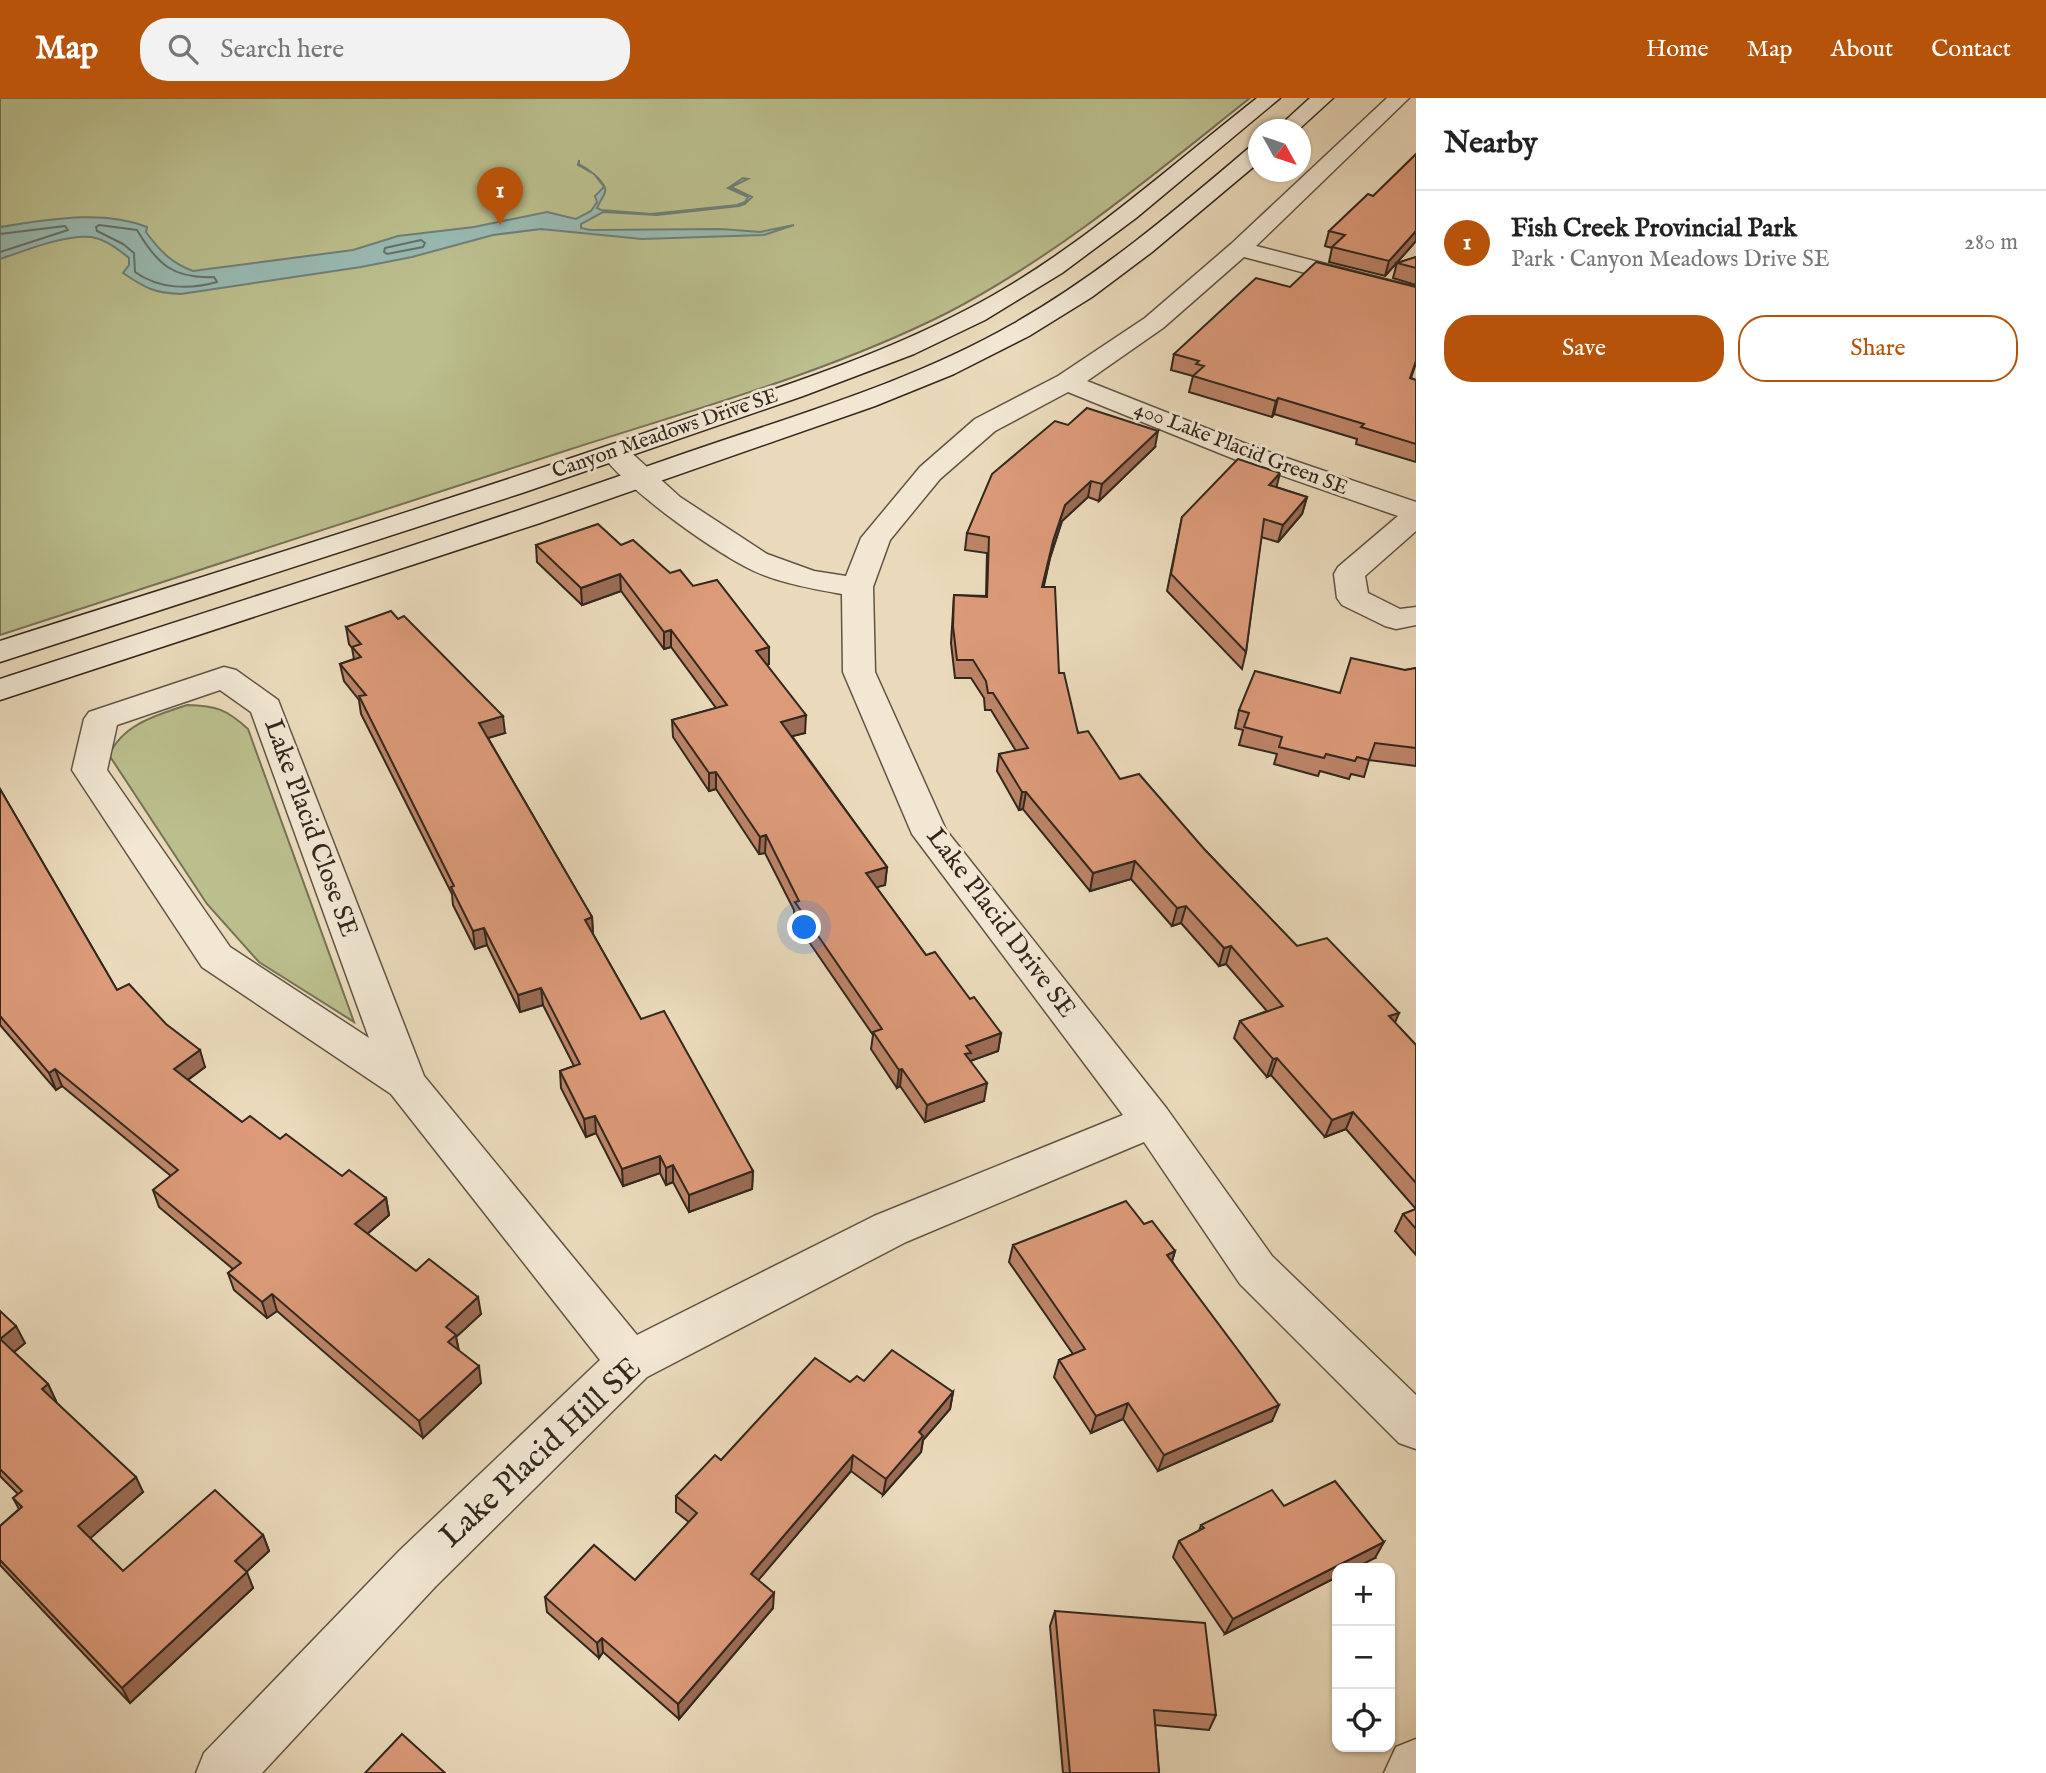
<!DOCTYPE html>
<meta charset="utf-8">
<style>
body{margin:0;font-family:"IM FELL English",serif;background:#f2f2f2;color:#222}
.controls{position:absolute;right:21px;bottom:21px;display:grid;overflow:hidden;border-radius:14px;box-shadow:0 2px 5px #0004}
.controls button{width:63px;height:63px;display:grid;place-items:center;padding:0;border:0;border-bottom:2px solid #e0e0e0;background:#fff;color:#222;font:35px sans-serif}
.compass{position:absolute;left:1248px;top:21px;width:63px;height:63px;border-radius:50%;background:#fff;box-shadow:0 2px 5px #0004;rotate:130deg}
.you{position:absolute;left:805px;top:830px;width:24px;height:24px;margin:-18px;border:5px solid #fff;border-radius:50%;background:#1a73e8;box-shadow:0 0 0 10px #1a73e833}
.badge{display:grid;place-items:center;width:46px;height:46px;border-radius:50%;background:#b45309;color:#fff;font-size:23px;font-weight:700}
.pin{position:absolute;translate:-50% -58px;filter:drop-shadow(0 2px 4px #0008)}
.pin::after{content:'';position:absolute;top:37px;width:24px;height:21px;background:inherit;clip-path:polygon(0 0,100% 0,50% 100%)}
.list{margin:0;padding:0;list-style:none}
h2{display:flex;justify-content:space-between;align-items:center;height:91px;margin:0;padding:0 28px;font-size:30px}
h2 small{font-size:23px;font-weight:400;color:#767676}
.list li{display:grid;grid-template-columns:46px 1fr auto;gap:21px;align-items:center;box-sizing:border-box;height:105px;padding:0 28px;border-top:2px solid #e0e0e0}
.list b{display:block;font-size:26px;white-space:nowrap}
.list p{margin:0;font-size:23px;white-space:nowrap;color:#767676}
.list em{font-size:23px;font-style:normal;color:#767676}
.actions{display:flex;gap:14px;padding:21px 28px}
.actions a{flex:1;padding:16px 0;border:2px solid #b45309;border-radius:28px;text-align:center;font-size:24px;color:#b45309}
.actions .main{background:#b45309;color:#fff}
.icon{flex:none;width:38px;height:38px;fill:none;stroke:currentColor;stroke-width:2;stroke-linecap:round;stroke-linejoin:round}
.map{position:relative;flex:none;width:1416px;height:1675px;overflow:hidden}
header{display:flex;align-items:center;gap:42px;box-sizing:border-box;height:98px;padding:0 35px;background:#b45309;color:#fff}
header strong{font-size:33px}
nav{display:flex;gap:38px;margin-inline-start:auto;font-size:24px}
.search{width:490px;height:63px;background:#f2f2f2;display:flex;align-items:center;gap:18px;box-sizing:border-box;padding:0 24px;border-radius:28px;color:#767676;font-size:26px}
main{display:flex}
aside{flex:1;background:#fff}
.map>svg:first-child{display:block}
.green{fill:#bbbe8d;stroke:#767256;stroke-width:2}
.water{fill:#98bab2;stroke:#6f7f77;stroke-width:2}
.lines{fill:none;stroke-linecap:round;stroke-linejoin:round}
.shore{stroke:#657068;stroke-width:2}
.street-casing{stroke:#605445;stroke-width:3}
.secondary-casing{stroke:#32271e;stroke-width:3}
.street{fill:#f1e7d3;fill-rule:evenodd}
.secondary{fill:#f1e7d3;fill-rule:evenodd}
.wall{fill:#bd8468;stroke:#32271e;stroke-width:2}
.shaded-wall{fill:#9a6c55;stroke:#32271e;stroke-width:2}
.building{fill:#dc9a79;stroke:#32271e;stroke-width:2}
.labels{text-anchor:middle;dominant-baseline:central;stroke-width:6;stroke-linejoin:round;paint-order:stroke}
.far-street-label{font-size:21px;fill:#32271e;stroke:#f1e7d3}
.street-label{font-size:26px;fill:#32271e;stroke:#f1e7d3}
.near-street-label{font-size:32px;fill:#32271e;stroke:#f1e7d3}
</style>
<header>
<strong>Map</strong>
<div class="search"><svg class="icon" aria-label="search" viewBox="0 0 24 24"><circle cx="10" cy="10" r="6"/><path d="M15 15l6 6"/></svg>Search here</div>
<nav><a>Home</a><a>Map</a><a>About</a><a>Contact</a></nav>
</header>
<main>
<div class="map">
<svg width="1416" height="1675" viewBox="0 0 1416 1675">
<rect width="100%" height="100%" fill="#eadabb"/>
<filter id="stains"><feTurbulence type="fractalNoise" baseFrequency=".00286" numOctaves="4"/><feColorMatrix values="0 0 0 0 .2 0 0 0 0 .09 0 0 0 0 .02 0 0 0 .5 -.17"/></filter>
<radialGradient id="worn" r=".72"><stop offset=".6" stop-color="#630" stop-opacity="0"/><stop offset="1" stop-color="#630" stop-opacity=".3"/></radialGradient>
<g class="green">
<path d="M0 0H1250C1153 77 1057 158 947 215 832 273 693 312 571 351 380 413 190 475 0 537Z"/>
<path d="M187 607C217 608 226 611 248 631L354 924 259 864 207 806 109 657C123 626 157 617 187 607Z"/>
</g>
<path class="water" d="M579 62V66C588 71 592 74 598 80 611 94 604 94 597 110L601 112 651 116 737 107 745 104 748 99 728 90 743 80 748 81 731 89 752 99 745 106 739 108 657 117 603 114 581 126V130L590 132 721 131 760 134 794 127 764 137 642 141 541 131 493 137 412 159 361 169 181 196C154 195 145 190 123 175L129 167V160C118 151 105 141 91 139 66 136 24 153 0 161V129C47 122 102 111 147 129L146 134C159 152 171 165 193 173L353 152 398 138 474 129 547 114 576 121 591 113 597 104 595 98 604 89 594 76 578 67Z"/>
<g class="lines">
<g class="shore">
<path d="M99 127 137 132C157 166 173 181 214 179L217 184C189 192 159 191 135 174L134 155 123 146 97 133 96 129Z"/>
<path d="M0 136 65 128 68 132 0 154"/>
<path d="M421 142 425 145 423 149 387 156 384 154 385 150Z"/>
</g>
<g class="street-casing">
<g id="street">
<path d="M1387 0H1409L1256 148 1416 189V204L1244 159 1163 230 1087 283 1254 349 1416 404V433L1365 478 1368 495 1400 511 1416 509V527L1396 531 1385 528 1342 507 1337 500 1334 476 1338 469 1398 418 1234 361 1068 294 995 333 940 381 890 442 873 489 875 574 946 732 1167 1011 1272 1158 1416 1297V1351L1399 1345 1240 1186 1144 1044 906 1144 647 1279 435 1489 262 1675H196L204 1655 399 1453 600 1262 391 996 202 869 72 672 84 621 89 614 224 569 236 572 278 602 424 978 637 1237 874 1118 1123 1017 912 736 843 574 842 496C809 490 773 484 744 468 704 446 626 391 601 355L605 349 615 347 625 349 680 399 767 456 814 473 846 478 861 440 920 369 975 321 1058 278 1145 220 1231 146ZM220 592 251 614 369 940 230 849 107 672 117 627Z"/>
<path d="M1416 1641V1675H1384L1396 1649Z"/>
</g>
</g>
<g class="secondary-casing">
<g id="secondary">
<path d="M1257 0H1280L1136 120 1062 175 985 222 914 256 803 298 522 395 0 564V543C216 474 433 408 648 334 755 297 865 265 966 212 1073 157 1163 74 1257 0Z"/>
<path d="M1310 0H1333L1298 32H1275Z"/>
<path d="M1258 47V65L1152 154 1092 199 1029 238 954 276 875 308 540 425 0 602V581C227 507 455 436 680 357 792 318 910 285 1013 226 1099 177 1175 113 1250 49Z"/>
</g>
</g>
<use href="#street" class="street"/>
<use href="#secondary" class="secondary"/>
</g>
<g class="wall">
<path d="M1329 133 1416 143 1385 178 1329 164 1332 150 1325 148Z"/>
<path d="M1416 159V187L1393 180 1397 165Z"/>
<path d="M1174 256 1416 265 1411 280 1416 282V364L1356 346 1357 341 1274 316 1272 319 1189 294 1193 278 1171 272Z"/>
<path d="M1068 327 1155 349 1099 403 1088 399 1062 423 1050 460 1043 489 1059 575 1078 635 1120 681 1205 752 1297 848 1395 925 1416 947V1157L1395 1133 1403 1116 1416 1111 1346 1031 1325 1039 1271 977 1267 979 1234 940 1240 923 1267 913 1226 866 1219 868 1181 825 1172 828 1131 781 1090 793 1023 711 1019 712 997 673 999 656 1016 653 991 612H985L984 600 971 580H955L951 545 954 497 986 498 987 455 965 452 967 435Z"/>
<path d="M1276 389 1307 399 1302 416 1278 444 1261 439 1246 554 1242 571 1167 493 1182 419Z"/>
<path d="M536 447H621L693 488 769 549V566L767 567 805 635 792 638 887 769 885 787 876 789 926 857 970 901 1001 935 998 953 970 963 984 1003 925 1024 900 988 897 990 871 951 873 937 794 822V812L765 755 759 756 716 691 709 693 673 639 672 622 716 610 671 549 664 551 621 493 582 507 537 464Z"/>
<path d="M346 529 505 635 488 640 592 819 593 836 641 921 753 1073 752 1091 689 1114 673 1084 666 1087 660 1075 623 1088 596 1035 586 1039 561 990 560 973 574 968 543 907 520 914 487 847 475 851 453 807 452 796 361 616 359 602 344 583 340 566 354 561 352 550 349 546Z"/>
<path d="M1416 570V668L1369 662 1364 679 1351 676 1349 681 1320 673 1318 678 1274 666 1277 656 1239 647 1243 632 1235 630 1239 612 1340 595 1405 572Z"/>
<path d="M0 691 117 892 205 969 188 982 242 1024 280 1041 342 1078 386 1100 389 1117 367 1136 416 1173 481 1216 456 1239 459 1253 481 1285 423 1340 277 1213 267 1220 234 1192 228 1175 233 1171 159 1109 153 1092 171 1078 62 988 56 992 0 927Z"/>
<path d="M1144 1126 1175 1153 1172 1163 1272 1323 1158 1373 1123 1321 1091 1335 1054 1279 1059 1262 1073 1256 1009 1164 1013 1147Z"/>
<path d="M0 1213 25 1245 14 1254 48 1286 56 1303H55L143 1394 90 1440 123 1473 263 1437 269 1453 246 1474 253 1490 130 1605 0 1467V1428L19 1411 13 1400 18 1396 0 1378Z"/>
<path d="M864 1283 953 1294 950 1311 923 1342 921 1354 883 1397 851 1373 758 1482 773 1510 679 1621 603 1554 599 1560 547 1514 545 1499 635 1482 689 1424 676 1414V1398L721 1362 850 1284Z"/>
<path d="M1284 1408 1375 1460 1337 1470V1479L1225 1536 1173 1459 1179 1443 1199 1433 1201 1427Z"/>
<path d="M1055 1513 1216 1617 1209 1632 1155 1627 1159 1675H1063L1050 1528Z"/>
</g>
<g class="shaded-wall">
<path d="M1416 133V143L1385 178 1389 163Z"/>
<path d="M1278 300 1274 316 1272 319 1276 303Z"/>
<path d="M1158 333 1155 349 1099 403 1102 386Z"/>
<path d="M1280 375 1276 391 1269 387Z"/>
<path d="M1091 383 1088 399 1062 423 1050 460 1040 506 1053 443 1065 407Z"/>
<path d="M1307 399 1302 416 1278 444 1283 427Z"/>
<path d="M620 476 621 493 582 507 581 490Z"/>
<path d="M671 532V549L664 551V534Z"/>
<path d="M769 549V566L755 570 756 553Z"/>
<path d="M806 617 805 635 781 641V624Z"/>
<path d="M503 618 505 635 481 642 479 625Z"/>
<path d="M716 674V691L709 693V675Z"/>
<path d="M1022 694H1026L1023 711 1019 712Z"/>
<path d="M766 737 765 755 759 756 760 739Z"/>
<path d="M1135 763 1131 781 1090 793 1093 775Z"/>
<path d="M887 769 885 787 864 793 866 775Z"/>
<path d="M1186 808 1181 825 1172 828 1177 810Z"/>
<path d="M592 819 593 837 585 822Z"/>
<path d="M484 830 487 847 475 851 473 833Z"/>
<path d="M1231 848 1226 866 1219 868 1224 850Z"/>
<path d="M541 890 543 907 520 914 518 897Z"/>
<path d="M1399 915 1392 932 1389 918Z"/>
<path d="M1001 935 998 953 970 963 963 974 966 948Z"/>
<path d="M200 952 205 969 179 988 174 971Z"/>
<path d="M1277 960 1271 977 1267 979 1273 961Z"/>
<path d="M55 971 62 988 56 992 49 975Z"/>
<path d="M902 971 900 988 897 990 899 972Z"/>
<path d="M987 985 984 1003 925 1024 927 1007Z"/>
<path d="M1353 1014 1346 1031 1325 1039 1332 1022Z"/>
<path d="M595 1018 596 1035 586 1039 584 1021Z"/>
<path d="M660 1058V1075L623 1088 622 1071Z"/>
<path d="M673 1067V1084L666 1087V1070Z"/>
<path d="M753 1073 752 1091 689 1114V1097Z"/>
<path d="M386 1100 389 1117 359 1143 355 1126Z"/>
<path d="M1175 1153 1170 1170 1167 1157Z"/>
<path d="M272 1196 277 1213 267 1220 262 1204Z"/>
<path d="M478 1199 481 1216 456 1239 459 1254 448 1244 446 1229Z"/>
<path d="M16 1228 25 1245 9 1258 0 1241Z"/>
<path d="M479 1268 481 1285 423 1340 419 1323Z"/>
<path d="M48 1286 56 1303 50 1308 42 1291Z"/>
<path d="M953 1294 950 1311 923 1342 921 1354 883 1397 886 1381 919 1334Z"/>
<path d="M1128 1305 1123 1321 1091 1335 1096 1318Z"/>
<path d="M1279 1307 1272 1323 1158 1373 1164 1357Z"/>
<path d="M853 1357 851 1373 750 1492 751 1476Z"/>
<path d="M136 1379 143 1394 86 1444 78 1428Z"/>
<path d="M263 1437 269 1453 241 1479 235 1463Z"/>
<path d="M1384 1444 1375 1460 1355 1470H1337V1479L1225 1536 1233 1521Z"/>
<path d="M247 1474 253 1490 130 1605 122 1590Z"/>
<path d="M774 1495 773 1510 679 1621 678 1606Z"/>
<path d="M602 1540 603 1554 599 1560 597 1545Z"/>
</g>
<g class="building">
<path d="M1416 56V133L1389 163 1332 149 1345 137 1329 133 1368 96 1373 98Z"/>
<path d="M1416 159V170L1397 165Z"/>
<path d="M1316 164 1416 189V263L1410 280 1416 282V346L1361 329 1364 326 1278 300 1276 303 1193 278 1204 268 1196 266 1199 263 1174 256 1256 180 1290 189Z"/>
<path d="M1087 310 1158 333 1102 386 1091 383 1065 407 1053 443 1042 489H1055L1059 575H1064L1078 635 1088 633 1120 681 1139 676 1205 752 1297 848 1327 840 1399 915 1389 918 1416 947V1085L1353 1014 1332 1022 1277 960 1273 961 1240 923 1283 908 1231 848 1224 850 1186 808 1177 810 1135 763 1093 775 1026 694H1022L999 656 1028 650 993 595H988L986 583 973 562H957L953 528 954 497 987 499 989 439 967 435 992 376 1055 323 1068 327Z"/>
<path d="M1238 361 1280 375 1269 387 1307 399 1283 427 1264 421 1246 554 1171 476 1182 419Z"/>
<path d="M598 426 621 447 633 442 670 475 680 472 693 488 717 482 769 549 756 553 806 617 781 624 887 769 866 775 926 857 935 854 970 901 974 899 1001 935 966 948 971 955 965 956 987 985 927 1007 902 971 899 972 873 934 882 931 795 804 799 803 766 737 760 739 716 674 709 675 672 622 727 607 671 532 664 534 620 476 581 490 536 447Z"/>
<path d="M391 513 398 521 404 518 503 618 479 625 592 819 585 822 641 921 664 913 753 1073 689 1097 673 1067 666 1070 660 1058 622 1071 595 1018 584 1021 560 973 580 966 541 890 518 897 484 830 473 833 451 789 454 788 359 598 366 597 340 566 361 559 352 549 361 546 346 529Z"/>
<path d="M1351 560 1405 572 1416 570V650L1375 645 1369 662 1357 659 1355 663 1326 656 1324 660 1279 649 1282 639 1244 629 1249 615 1239 612 1255 573 1340 595Z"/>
<path d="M0 691 117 892 129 886 166 926 200 952 174 971 242 1024 250 1018 280 1041 286 1036 342 1078 349 1072 386 1100 355 1126 416 1173 429 1161 478 1199 446 1229 456 1237 448 1244 479 1268 419 1323 272 1196 262 1204 228 1175 241 1165 153 1092 178 1072 55 971 49 975 0 918Z"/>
<path d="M1126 1103 1144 1126 1152 1123 1175 1153 1167 1157 1279 1307 1164 1357 1128 1305 1096 1318 1059 1262 1085 1251 1013 1147Z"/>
<path d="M1416 1111V1131L1403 1116Z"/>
<path d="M0 1213 16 1228 0 1241 48 1286 42 1291 136 1379 78 1428 123 1473 215 1392 263 1437 235 1463 247 1474 122 1590 0 1462V1428L22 1409 13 1400 22 1393 0 1371Z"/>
<path d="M892 1252 953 1294 919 1334 923 1338 886 1381 853 1357 751 1476 774 1495 678 1606 602 1540 597 1545 545 1499 594 1447 635 1482 697 1415 676 1398 715 1357 721 1362 815 1260 850 1284 857 1278 864 1283Z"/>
<path d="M1335 1383 1384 1444 1233 1521 1179 1443 1204 1430 1201 1427 1272 1392 1284 1408Z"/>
<path d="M1055 1513 1205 1525 1216 1617 1154 1612 1159 1675H1070Z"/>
<path d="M402 1636 445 1675H365Z"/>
</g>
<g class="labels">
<g class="far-street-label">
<text transform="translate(665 336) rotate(-19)">Canyon Meadows Drive SE</text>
<text transform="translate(1241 351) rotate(21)">400 Lake Placid Green SE</text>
</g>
<g class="street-label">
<text transform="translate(311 730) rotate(70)">Lake Placid Close SE</text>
<text transform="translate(1001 825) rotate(53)">Lake Placid Drive SE</text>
</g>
<g class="near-street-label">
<text transform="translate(541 1355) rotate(-43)">Lake Placid Hill SE</text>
</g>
</g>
<rect width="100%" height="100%" filter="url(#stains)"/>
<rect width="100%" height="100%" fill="url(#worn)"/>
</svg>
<div class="controls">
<button>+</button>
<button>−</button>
<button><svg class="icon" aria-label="locate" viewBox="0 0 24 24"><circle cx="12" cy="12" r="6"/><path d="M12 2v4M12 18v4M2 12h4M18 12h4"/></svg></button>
</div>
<svg class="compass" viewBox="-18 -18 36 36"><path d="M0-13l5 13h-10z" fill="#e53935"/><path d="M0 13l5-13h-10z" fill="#767676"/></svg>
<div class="you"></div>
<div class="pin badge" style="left:500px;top:127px">1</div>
</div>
<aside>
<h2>Nearby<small></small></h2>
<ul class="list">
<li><span class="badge">1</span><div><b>Fish Creek Provincial Park</b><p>Park · Canyon Meadows Drive SE</p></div><em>280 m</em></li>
</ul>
<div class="actions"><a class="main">Save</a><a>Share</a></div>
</aside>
</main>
